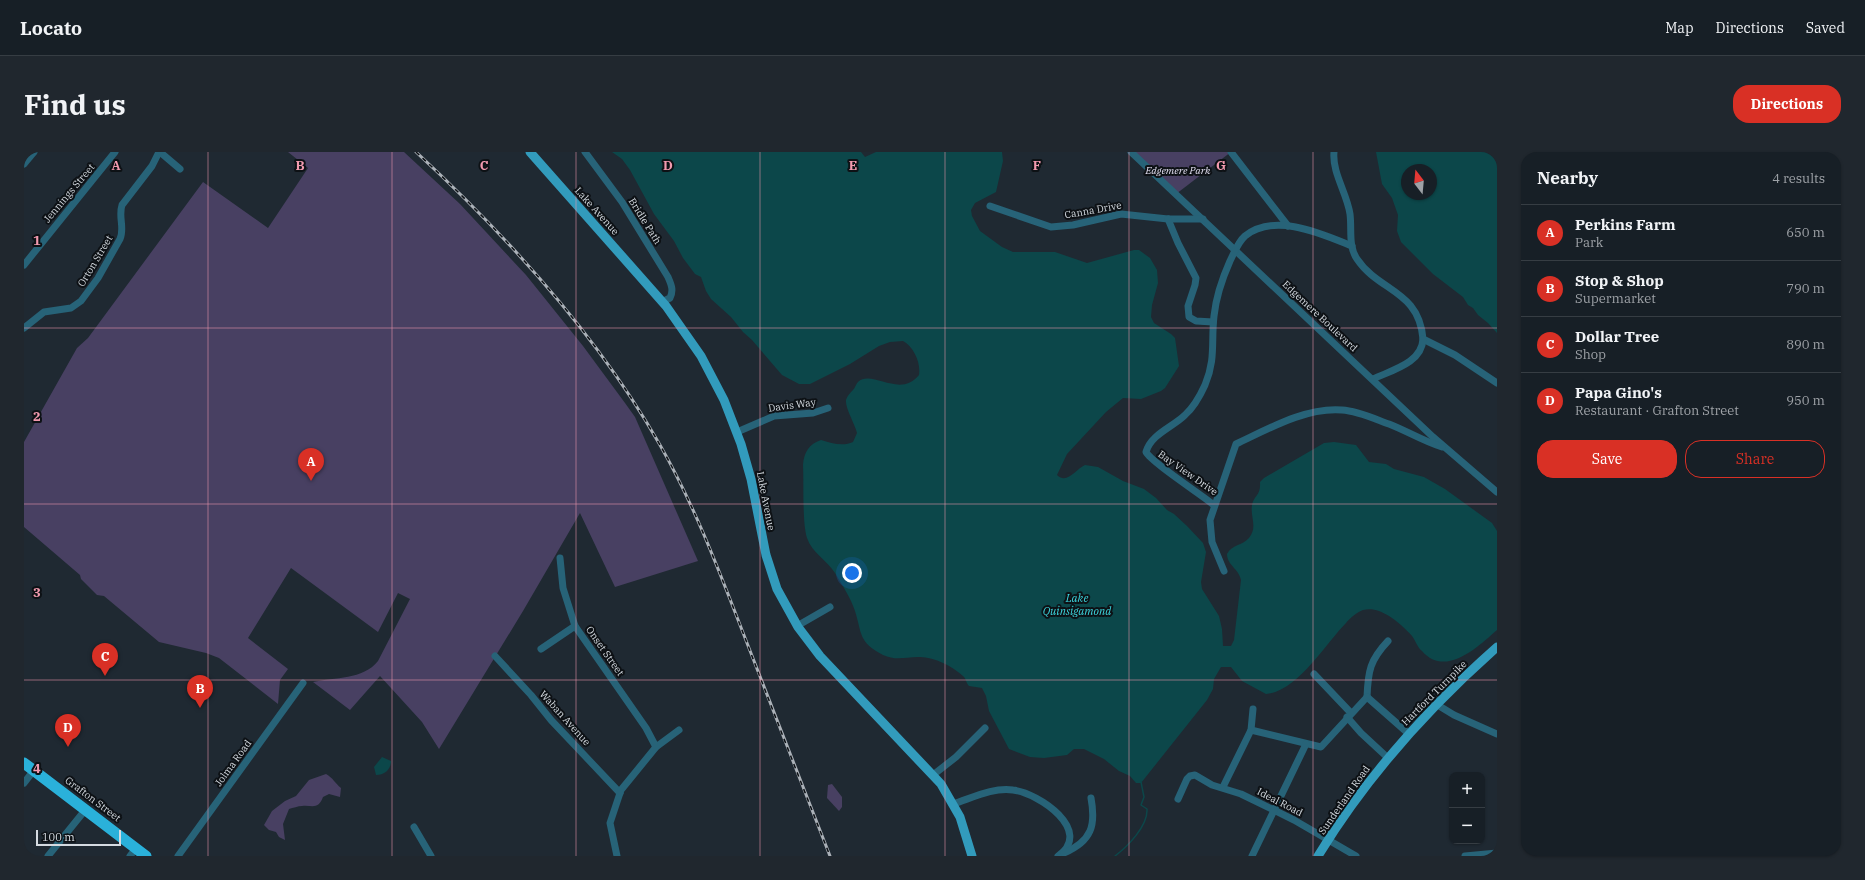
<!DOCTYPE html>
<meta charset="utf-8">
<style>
body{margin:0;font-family:"IBM Plex Serif",serif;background:#20272e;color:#f1f3f6}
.controls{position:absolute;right:12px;bottom:12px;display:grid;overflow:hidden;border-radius:8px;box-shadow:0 1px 3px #0004}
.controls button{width:36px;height:36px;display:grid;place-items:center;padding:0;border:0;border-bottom:1px solid #363d43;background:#171f26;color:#f1f3f6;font:20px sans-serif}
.compass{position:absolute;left:1377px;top:12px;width:36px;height:36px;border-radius:50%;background:#171f26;box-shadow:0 1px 3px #0004;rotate:344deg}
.scale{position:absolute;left:12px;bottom:10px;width:85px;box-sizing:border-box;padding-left:4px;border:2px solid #d5dbe1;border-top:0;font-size:11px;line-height:14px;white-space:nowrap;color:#d5dbe1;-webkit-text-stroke:3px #0d1115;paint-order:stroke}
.you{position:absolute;left:828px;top:421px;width:14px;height:14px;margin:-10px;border:3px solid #fff;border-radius:50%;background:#1a73e8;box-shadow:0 0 0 6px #1a73e833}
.badge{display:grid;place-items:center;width:26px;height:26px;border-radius:50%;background:#d93025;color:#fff;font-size:13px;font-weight:700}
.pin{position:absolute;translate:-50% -33px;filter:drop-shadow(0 1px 2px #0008)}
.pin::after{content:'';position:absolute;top:21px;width:14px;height:12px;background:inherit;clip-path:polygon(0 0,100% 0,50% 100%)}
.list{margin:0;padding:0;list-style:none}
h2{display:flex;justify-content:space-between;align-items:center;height:52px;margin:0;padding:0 16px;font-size:17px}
h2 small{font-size:13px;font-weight:400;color:#9ea2a7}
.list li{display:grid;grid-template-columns:26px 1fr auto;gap:12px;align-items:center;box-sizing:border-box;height:56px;padding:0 16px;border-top:1px solid #363d43}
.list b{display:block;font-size:15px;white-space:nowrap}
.list p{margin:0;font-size:13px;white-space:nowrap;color:#9ea2a7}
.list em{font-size:13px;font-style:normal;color:#9ea2a7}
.actions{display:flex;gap:8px;padding:12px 16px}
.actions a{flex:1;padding:9px 0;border:1px solid #d93025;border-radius:16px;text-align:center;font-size:14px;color:#d93025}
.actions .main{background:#d93025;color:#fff}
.map{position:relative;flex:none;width:1473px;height:704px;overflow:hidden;border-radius:16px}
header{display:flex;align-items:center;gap:24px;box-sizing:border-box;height:56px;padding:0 20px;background:#171f26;border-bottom:1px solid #363d43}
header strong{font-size:19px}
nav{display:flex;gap:22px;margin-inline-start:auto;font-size:14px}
.intro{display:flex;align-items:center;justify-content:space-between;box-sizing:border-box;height:96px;padding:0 24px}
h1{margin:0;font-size:28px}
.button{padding:10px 18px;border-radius:16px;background:#d93025;color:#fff;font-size:14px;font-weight:700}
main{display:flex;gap:24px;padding:0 24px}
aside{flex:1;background:#171f26;border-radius:16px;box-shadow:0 1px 3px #0004}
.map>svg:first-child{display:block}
.green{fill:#484062}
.water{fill:#0c474a;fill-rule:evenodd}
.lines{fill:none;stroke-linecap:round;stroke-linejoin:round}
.stream{stroke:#0c474a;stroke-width:1.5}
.minor{stroke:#276378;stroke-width:7}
.major{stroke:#329bbc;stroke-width:9}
.highway{stroke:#2ab1da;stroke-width:11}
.rail-casing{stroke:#abb1b8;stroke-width:3}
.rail{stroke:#0d1115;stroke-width:1.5;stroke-dasharray:4.5;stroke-linecap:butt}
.grid{fill:none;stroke:#f29aaf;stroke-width:1;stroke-opacity:0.55}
.labels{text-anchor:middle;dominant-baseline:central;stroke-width:4;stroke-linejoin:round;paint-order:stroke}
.park-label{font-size:10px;font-style:italic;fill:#e4e1f3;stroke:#0d1115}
.street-label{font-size:10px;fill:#d5dbe1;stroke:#0d1115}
.water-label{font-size:11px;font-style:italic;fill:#3dd8e0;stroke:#0d1115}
.grid-label{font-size:13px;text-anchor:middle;font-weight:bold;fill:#f29aaf;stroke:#0d1115;stroke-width:4;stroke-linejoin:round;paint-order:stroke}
</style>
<header>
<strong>Locato</strong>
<nav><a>Map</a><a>Directions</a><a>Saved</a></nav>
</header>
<div class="intro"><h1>Find us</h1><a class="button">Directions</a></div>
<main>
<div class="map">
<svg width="1473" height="704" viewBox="0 0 1473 704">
<rect width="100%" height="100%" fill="#1f2932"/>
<g class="green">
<path d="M264 0H380L436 52 502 123 559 194 601 251 611 265 674 409 591 435 556 361 499 459 415 597 398 570 356 524 326 558 289 530C311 525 339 528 354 509L386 447 374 441 354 480 267 416 224 486 264 517 256 528 254 552 195 506 182 501 135 490 80 444 73 443 57 427 56 423 0 375V290L53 196 64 186 179 30 244 76 284 16Z"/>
<path d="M1108 0H1207L1152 42Z"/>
<path d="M302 622C309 626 311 631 317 636L316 645 305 642 299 645C294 658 289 653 278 654 274 654 269 656 265 657L259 672 261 688 255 685 252 680 245 678 240 673 248 659 261 649 272 644 285 628Z"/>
<path d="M808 632 818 645V655L815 659 803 646 804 633Z"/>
</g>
<g class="water">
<path d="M588 0H837L841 5 852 0H978L979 9 972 40 951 51 947 58 948 64 956 79 978 95 989 100H1031L1063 111 1110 98H1115L1126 106 1133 118 1134 131 1128 153 1127 165 1130 171 1147 182 1151 186 1155 214 1141 236 1137 239 1117 247 1099 246 1082 260 1043 302 1033 323C1043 333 1052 317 1061 313L1074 315 1099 329 1120 337 1132 346 1143 358 1150 362 1163 374 1179 391 1182 400 1177 430 1178 437 1195 464 1198 477 1199 494H1207L1210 488 1217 428C1215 417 1203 413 1203 402 1208 392 1218 394 1225 386 1234 375 1226 365 1228 353 1230 343 1237 344 1236 330L1240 326 1300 291 1310 290 1332 293 1345 310 1362 312 1370 317 1400 325 1421 337 1468 371 1473 379V478C1454 495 1421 526 1398 499 1393 495 1392 489 1388 484 1382 477 1373 469 1365 464 1356 459 1349 456 1339 458 1333 460 1326 466 1322 471 1302 491 1273 540 1242 542L1218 529 1207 515H1197L1190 527 1189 537 1183 548 1117 631H1112L1106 624 1095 619 1080 607 1060 597H1050L1043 603 1020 606 1006 605 985 597 965 559 962 544 958 536 945 534C942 531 942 526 939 524 928 514 909 504 894 505 881 505 872 509 859 503 834 490 838 481 831 459 827 446 818 433 811 421 803 408 788 401 783 386 778 370 780 331 779 313 780 300 785 292 797 288 807 291 819 295 829 290L833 281C831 272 821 256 822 248 823 244 826 241 829 238 831 236 832 232 834 230 848 217 876 247 895 223 897 211 890 195 879 189L866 190 855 194 826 212 786 232H775L758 223 728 188 719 180 707 165 687 147 682 139 677 125 671 122 659 106 650 89 630 62 606 18 598 7Z"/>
<path d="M1352 0H1473V181L1464 171 1454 163 1449 156 1444 153 1439 145 1409 122 1377 90 1373 79 1374 63 1368 46 1358 32ZM1383 18H1407V42H1383Z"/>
<path d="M358 605 367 609C367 618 360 623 352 623L350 615Z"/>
</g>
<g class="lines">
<path class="stream" d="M1091 704C1104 694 1124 674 1123 657L1117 653 1120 645 1117 630"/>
<g class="minor">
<path d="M136 0 156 17"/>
<path d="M561 0 598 50 644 125C647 132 650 138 646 146L638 150"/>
<path d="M1107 0 1409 285 1473 340"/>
<path d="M1207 0 1264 74"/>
<path d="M1310 0C1308 21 1323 41 1326 62 1328 77 1324 94 1333 107 1355 140 1395 138 1399 187L1431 203 1473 231"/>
<path d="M0 12 10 0"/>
<path d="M966 54 1027 75 1049 73 1097 62 1144 67H1179"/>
<path d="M1144 67 1154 91 1172 126 1171 133 1164 154 1165 165 1172 169 1189 170"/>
<path d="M0 113 91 0"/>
<path d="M0 176 20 160 47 156 57 149 74 126 96 87C101 76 94 65 98 53L128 14 135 0"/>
<path d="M1349 227C1368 218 1398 211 1399 187"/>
<path d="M713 280 750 264 789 261 804 256"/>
<path d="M1190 353C1178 343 1127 310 1122 300 1127 282 1149 275 1161 263 1170 255 1176 244 1181 233 1192 207 1187 190 1190 164 1192 145 1198 127 1206 109 1210 101 1214 90 1221 84 1251 60 1298 82 1328 94"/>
<path d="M536 406 539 436 551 474 622 576 632 595"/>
<path d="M1200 419 1188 390 1186 368 1212 292C1244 277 1282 255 1318 258 1334 259 1351 267 1365 272 1383 279 1399 289 1418 295"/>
<path d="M773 474 806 455"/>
<path d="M517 497 551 474"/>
<path d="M471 504 507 543 527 568 596 641"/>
<path d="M1290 522 1327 561"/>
<path d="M1343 545C1344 519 1346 508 1364 489"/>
<path d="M1343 545 1385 582"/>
<path d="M1412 552 1430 563 1473 582"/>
<path d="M1323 565 1337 581 1364 606"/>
<path d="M1227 578 1297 595 1343 545"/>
<path d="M909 623 932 605 961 576"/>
<path d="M0 631 10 618"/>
<path d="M1199 635 1227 578 1229 557"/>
<path d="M1154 647 1163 627 1166 624 1171 623 1188 633 1217 642 1270 668 1332 704"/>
<path d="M929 652C948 646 969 635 989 638 1015 641 1070 679 1034 704"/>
<path d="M390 675 407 704"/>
<path d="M1040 701C1068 689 1072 673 1067 646"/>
<path d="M24 704 62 657"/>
<path d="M106 704 112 696"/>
<path d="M154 704 279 531"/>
<path d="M593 704 586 671 597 638 632 595 655 578"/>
<path d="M1228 704 1282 592"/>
<path d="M1441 704 1473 701"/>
</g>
<g class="major">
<path d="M506 0 642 154 677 204 700 248 717 292 727 327 742 403 753 437 774 475 796 504 917 632 936 665 948 704"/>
<path d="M1294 704C1342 625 1404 556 1473 495"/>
</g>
<path class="highway" d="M0 611 122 704"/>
<g class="rail-casing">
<path id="rail" d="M392 0C484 85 574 184 636 293 672 356 697 424 723 491 750 562 778 633 806 704"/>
</g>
<use href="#rail" class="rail"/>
</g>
<path class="grid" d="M184 0V704M368 0V704M552 0V704M736 0V704M921 0V704M1105 0V704M1289 0V704M0 176H1473M0 352H1473M0 528H1473"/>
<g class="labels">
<g class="park-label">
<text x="1154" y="18">Edgemere Park</text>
</g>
<g class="street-label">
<text transform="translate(45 41) rotate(-50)">Jennings Street</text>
<text transform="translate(1069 58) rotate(-10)">Canna Drive</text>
<text transform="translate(573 59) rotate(48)">Lake Avenue</text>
<text transform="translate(621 69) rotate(58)">Bridle Path</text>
<text transform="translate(71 109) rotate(-59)">Orton Street</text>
<text transform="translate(1296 164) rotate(43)">Edgemere Boulevard</text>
<text transform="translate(768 253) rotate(-8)">Davis Way</text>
<text transform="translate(1164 321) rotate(35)">Bay View Drive</text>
<text transform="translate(742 349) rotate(79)">Lake Avenue</text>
<text transform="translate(581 499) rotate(55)">Onset Street</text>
<text transform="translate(1410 541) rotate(-45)">Hartford Turnpike</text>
<text transform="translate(541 566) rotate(48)">Waban Avenue</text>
<text transform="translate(209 611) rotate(-54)">Jolma Road</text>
<text transform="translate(69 647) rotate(37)">Grafton Street</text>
<text transform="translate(1320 648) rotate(-55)">Sunderland Road</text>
<text transform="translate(1256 650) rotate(27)">Ideal Road</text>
</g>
<g class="water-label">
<text x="1053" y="446">Lake<tspan x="1053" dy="13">Quinsigamond</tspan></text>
</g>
</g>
<g class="grid-label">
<text x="92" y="18">A</text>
<text x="276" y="18">B</text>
<text x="460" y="18">C</text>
<text x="644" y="18">D</text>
<text x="829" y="18">E</text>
<text x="1013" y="18">F</text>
<text x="1197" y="18">G</text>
<text x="13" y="93">1</text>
<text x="13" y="269">2</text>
<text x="13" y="445">3</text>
<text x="13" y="621">4</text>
</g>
</svg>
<div class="controls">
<button>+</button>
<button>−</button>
</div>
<svg class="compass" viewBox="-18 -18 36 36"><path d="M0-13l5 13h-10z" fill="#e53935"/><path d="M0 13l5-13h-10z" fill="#9ea2a7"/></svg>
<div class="scale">100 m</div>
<div class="you"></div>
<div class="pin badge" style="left:287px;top:329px">A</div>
<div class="pin badge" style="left:176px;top:556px">B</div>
<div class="pin badge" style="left:81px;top:524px">C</div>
<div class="pin badge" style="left:44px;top:595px">D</div>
</div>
<aside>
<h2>Nearby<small>4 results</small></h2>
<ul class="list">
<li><span class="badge">A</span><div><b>Perkins Farm</b><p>Park</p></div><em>650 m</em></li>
<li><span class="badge">B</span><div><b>Stop &amp; Shop</b><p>Supermarket</p></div><em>790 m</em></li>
<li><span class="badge">C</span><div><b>Dollar Tree</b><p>Shop</p></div><em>890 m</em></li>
<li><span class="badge">D</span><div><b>Papa Gino's</b><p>Restaurant · Grafton Street</p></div><em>950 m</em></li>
</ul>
<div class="actions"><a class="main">Save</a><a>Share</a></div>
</aside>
</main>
